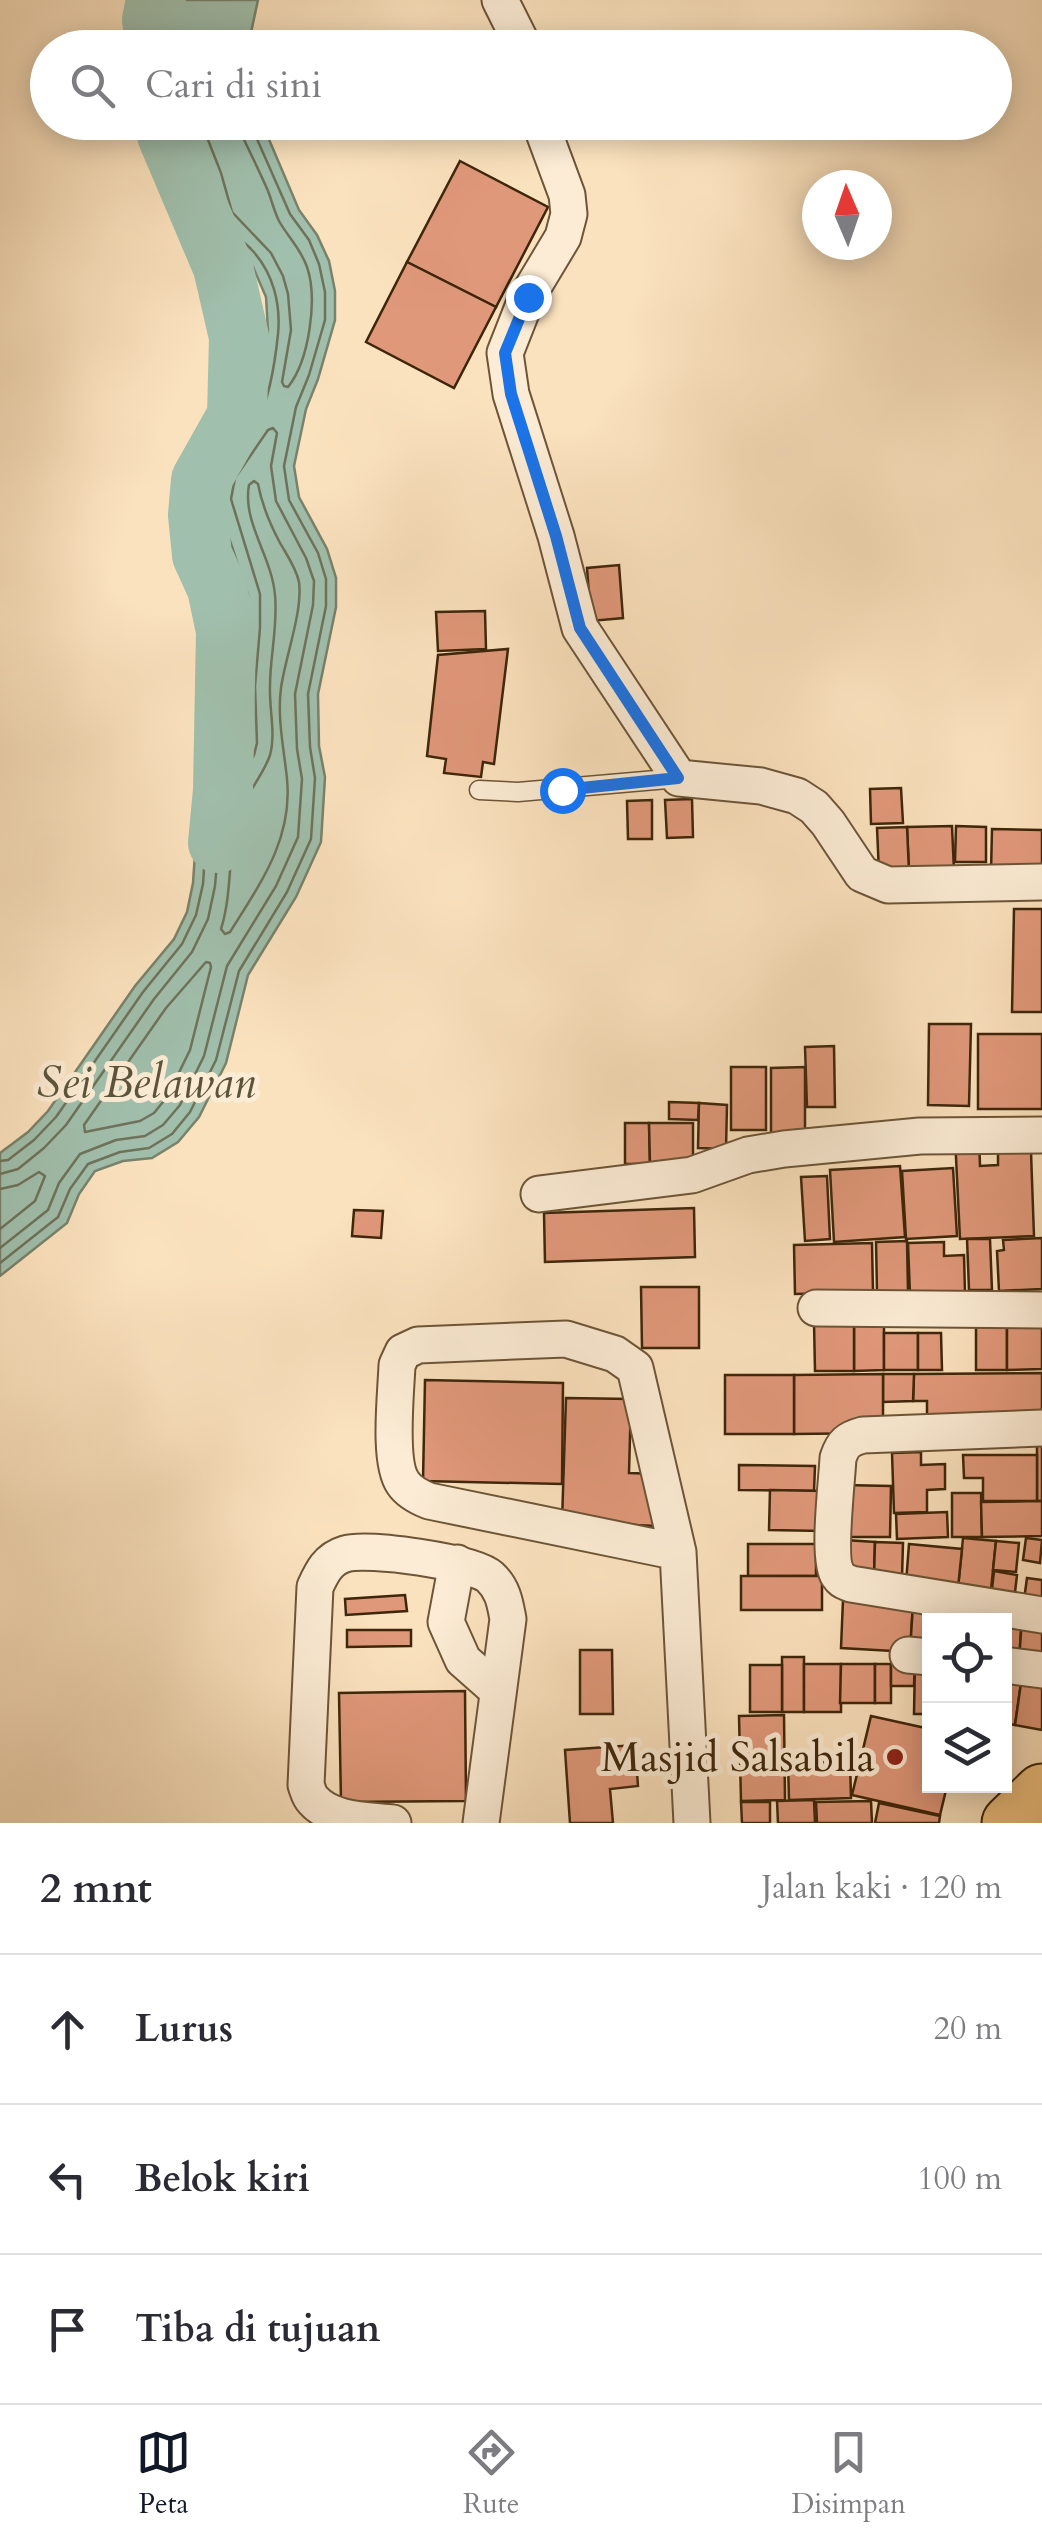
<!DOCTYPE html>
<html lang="id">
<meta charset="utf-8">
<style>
body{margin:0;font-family:Cardo,serif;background:#f7f7f7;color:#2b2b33}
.controls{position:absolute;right:30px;bottom:30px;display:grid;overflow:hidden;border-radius:0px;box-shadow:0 5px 25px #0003}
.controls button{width:90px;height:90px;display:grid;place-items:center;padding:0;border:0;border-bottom:2px solid #e1e1e2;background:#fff;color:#2b2b33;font:50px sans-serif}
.compass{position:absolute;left:802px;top:170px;width:90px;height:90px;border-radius:50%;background:#fff;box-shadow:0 5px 25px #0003;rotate:358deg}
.stop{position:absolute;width:30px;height:30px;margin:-22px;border:8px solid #1a73e8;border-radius:50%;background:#fff}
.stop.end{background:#1a73e8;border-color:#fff;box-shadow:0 2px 10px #0008}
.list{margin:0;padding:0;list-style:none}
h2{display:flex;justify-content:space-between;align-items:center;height:130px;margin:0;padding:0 40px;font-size:42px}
h2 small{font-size:32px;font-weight:400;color:#7c7c81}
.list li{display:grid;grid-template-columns:65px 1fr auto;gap:30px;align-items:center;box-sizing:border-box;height:150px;padding:0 40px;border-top:2px solid #e1e1e2}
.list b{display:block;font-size:38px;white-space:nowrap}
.list em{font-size:32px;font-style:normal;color:#7c7c81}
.icon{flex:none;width:55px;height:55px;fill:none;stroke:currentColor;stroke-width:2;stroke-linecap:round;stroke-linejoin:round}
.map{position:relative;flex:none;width:1042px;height:1823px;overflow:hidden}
.search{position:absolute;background:#fff;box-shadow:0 5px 25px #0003;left:30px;right:30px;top:30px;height:110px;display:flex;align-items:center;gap:25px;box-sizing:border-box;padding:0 35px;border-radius:55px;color:#7c7c81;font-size:38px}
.sheet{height:580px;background:#fff}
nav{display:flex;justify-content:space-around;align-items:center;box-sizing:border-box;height:140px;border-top:2px solid #e1e1e2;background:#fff;font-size:28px;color:#7c7c81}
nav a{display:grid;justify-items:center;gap:5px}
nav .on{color:#111827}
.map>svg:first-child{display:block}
.water{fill:#a0bfac;stroke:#79826b;stroke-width:2.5}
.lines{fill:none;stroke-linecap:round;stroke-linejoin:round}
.shore{stroke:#6f725b;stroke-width:2.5}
.river{stroke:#a0bfac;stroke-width:60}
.building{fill:#e0987a;stroke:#3e260a;stroke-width:2.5}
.lane-casing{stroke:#6d5537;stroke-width:21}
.street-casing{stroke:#6d5537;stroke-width:39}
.primary-casing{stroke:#3e260a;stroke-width:59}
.lane{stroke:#fcecd5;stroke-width:18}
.street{stroke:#fcecd5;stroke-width:35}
.primary{stroke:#eec17f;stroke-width:55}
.route{stroke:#1a73e8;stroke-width:12}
.poi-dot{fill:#8f2418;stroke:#fcecd5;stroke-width:4}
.labels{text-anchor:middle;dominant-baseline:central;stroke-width:10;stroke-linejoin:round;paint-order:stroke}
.poi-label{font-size:42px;fill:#3e260a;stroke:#fcecd5;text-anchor:end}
.water-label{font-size:45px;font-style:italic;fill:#5b543b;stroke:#fcecd5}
</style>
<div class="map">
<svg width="1042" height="1823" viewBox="0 0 1042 1823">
<rect width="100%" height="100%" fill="#fbe2be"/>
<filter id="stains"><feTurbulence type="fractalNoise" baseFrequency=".002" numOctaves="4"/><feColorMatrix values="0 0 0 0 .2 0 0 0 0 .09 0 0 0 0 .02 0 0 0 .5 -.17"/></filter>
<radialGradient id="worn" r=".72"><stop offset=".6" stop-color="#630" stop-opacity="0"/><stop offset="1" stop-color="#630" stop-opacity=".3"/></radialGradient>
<g class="water">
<path d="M166 0H258L250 37V47H168Z"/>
<path d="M177 123H262L299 210 317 235 329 261 335 291V320L318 379 306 409 294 466 299 497 327 549 336 578V607L318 694 319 746 325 777 321 842 296 897 248 975 226 1063 199 1117 178 1142 152 1158 123 1161 95 1171 79 1194 67 1223 0 1276V1153L28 1132 48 1111 135 986 174 939 187 912 193 883 197 824 204 795 234 744 232 686 238 627V597L210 514 208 499 213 470 248 419 258 391 268 331 266 297 253 267 219 234 211 221 199 181Z"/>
</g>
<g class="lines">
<g class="shore">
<path d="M201 122 221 173 232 212 271 253 283 276 288 294 291 330 282 382 284 386 288 387C309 361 318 299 307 267 301 249 288 237 279 221 274 211 272 201 268 191 260 172 250 153 242 135L240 122"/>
<path d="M254 481 258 484C262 505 269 522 279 541 286 554 296 567 299 582 303 611 285 658 281 688 277 718 284 749 287 779 293 839 260 884 230 932L225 934 221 929C232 894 228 858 236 823 242 797 262 779 270 755 276 734 269 708 270 686 270 656 278 626 275 595 272 557 242 522 249 485Z"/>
<path d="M206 962 210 963 211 967 190 1050 167 1097 154 1113 140 1121 85 1132 84 1125 166 1008Z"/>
<path d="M0 1161 8 1160 34 1140 56 1117 143 992 182 944 196 915 203 884 207 825 213 799 244 743 242 686 248 627V595L220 511C214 468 241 456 257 423 270 397 275 363 278 334 281 304 273 272 251 249 241 239 226 230 220 216 215 205 213 191 209 180 203 160 195 142 188 122"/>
<path d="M0 1174 18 1169 44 1148 66 1125 154 999 192 952 208 919 215 886 220 827 225 804 254 755 257 743 255 686 260 628V594L231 499 235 478 268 430 273 428 277 433 271 466 276 501 306 558 314 581 313 605 295 694 297 749 302 779 298 837 276 886 227 966 204 1056 180 1105 163 1125 145 1136 116 1140 80 1154 59 1183 48 1210 0 1248"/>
<path d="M0 1189 18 1185 39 1172 45 1176 35 1201 0 1229"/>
<path d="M0 1263 58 1217 70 1189 88 1164 120 1152 149 1148 172 1134 190 1112 216 1060 239 971 287 892 311 839 315 778 310 747 308 694 326 606V579L318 553 289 500 284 466 296 407 309 375 325 320V292L319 264 309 240 290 214 253 130V122"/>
</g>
<g class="river">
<path d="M156 48 152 20 156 0"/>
<path d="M165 122 167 135 223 267 239 337 237 416 201 480 198 515 202 555 217 588 226 631 223 790 218 843"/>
</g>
</g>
<g class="building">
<path d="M460 161 548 207 496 307 407 262Z"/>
<path d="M407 262 496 307 454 388 366 342Z"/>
<path d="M619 565 623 618 591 621 587 568Z"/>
<path d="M485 611 486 649 438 651 436 612Z"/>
<path d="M508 649 494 764 483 762 481 777 444 773 446 759 427 756 438 655Z"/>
<path d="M901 788 903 823 871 824 870 789Z"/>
<path d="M692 799 693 837 667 838 665 800Z"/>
<path d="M652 800V839H628L627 801Z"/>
<path d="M952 826 954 871 909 872 907 827Z"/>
<path d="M956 826 986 827V862H955Z"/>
<path d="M907 827 909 872 879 873 877 828Z"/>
<path d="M992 829 1042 830V872H991Z"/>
<path d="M1014 909H1042V1012H1012Z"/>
<path d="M929 1024H971L969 1106 928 1105Z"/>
<rect x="978" y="1034" width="64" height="75"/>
<path d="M834 1046 835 1107H807L805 1047Z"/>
<rect x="731" y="1067" width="35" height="63"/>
<path d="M805 1067V1137L771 1138V1068Z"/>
<path d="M669 1102 699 1103 698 1120 669 1119Z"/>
<path d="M699 1103 727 1105 726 1149 698 1148Z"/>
<path d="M625 1123H649L650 1164H625Z"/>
<path d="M649 1123H693V1163L650 1164Z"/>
<path d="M979 1136 980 1166 998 1165V1153L1031 1152 1034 1236 960 1239 955 1137Z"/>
<path d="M900 1166 905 1237 834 1242 830 1170Z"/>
<path d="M953 1168 957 1236 906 1239 902 1171Z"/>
<path d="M827 1176 830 1239 805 1241 801 1177Z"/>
<path d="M694 1208 695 1257 545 1262 544 1213Z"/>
<path d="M354 1210 383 1211 381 1238 352 1236Z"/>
<path d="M1042 1238V1289L999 1291 997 1251 1004 1250 1003 1240Z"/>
<path d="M967 1239H990L992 1290H969Z"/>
<path d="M907 1241 908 1291 877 1292 876 1242Z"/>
<path d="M944 1242V1256L964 1255 965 1293 910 1295 908 1243Z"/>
<path d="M872 1243 873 1292 795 1294 794 1245Z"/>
<path d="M641 1287H699V1348H642Z"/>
<path d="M884 1321V1370L854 1371V1322Z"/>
<path d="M814 1322H854V1371H815Z"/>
<rect x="976" y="1324" width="31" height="46"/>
<path d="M1007 1324H1042V1369L1007 1370Z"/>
<rect x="884" y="1333" width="34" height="37"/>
<path d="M918 1333H941L942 1370H918Z"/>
<path d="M1042 1373V1419H927V1401H913L914 1374Z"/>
<path d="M883 1374H914L913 1401 883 1402Z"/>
<path d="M883 1374V1433L794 1434V1375Z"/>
<rect x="725" y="1375" width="69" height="59"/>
<path d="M425 1380 563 1383 562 1484 423 1481Z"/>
<path d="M566 1398 631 1399 629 1473 659 1474 657 1526 562 1522Z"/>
<rect x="1037" y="1441" width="5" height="60"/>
<path d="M921 1452V1465L945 1464V1489L927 1490V1512L894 1513 892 1453Z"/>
<path d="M963 1455H1037V1501H983V1478H964Z"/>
<path d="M739 1465 815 1466 814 1491 739 1490Z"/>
<path d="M843 1485 891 1486 890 1537H842Z"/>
<path d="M770 1490 824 1491 823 1531 769 1530Z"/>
<path d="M952 1493H981L982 1537H952Z"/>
<path d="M1042 1501V1536L982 1537 981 1502Z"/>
<path d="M947 1512 948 1537 897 1539 896 1514Z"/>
<path d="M963 1538 996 1541 991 1590 958 1588Z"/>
<path d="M1026 1538 1042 1540 1040 1563 1023 1560Z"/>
<path d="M845 1540 875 1542 874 1577 843 1575Z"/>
<path d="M996 1541 1019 1543 1016 1572 993 1570Z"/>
<path d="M875 1542 903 1543 902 1578 874 1577Z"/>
<rect x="748" y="1544" width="68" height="32"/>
<path d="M909 1544 962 1549 958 1588 906 1583Z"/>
<path d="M994 1571 1017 1575 1014 1601 991 1598Z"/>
<rect x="741" y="1576" width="81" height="34"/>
<path d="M1027 1578 1042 1580V1610L1023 1607Z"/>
<path d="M405 1595 407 1611 346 1615 345 1599Z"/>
<path d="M843 1600 913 1604 910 1652 841 1648Z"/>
<path d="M913 1604 944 1605 943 1620H930V1653L910 1652Z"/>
<path d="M1022 1617 1019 1661 1004 1660V1620Z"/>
<path d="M1022 1617 1042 1618V1663L1019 1661Z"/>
<path d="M347 1630H411V1646L347 1647Z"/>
<path d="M580 1650H612L613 1714H580Z"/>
<rect x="782" y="1657" width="22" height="55"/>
<rect x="804" y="1664" width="37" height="48"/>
<path d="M841 1664H875V1703H840Z"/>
<rect x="875" y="1664" width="16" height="39"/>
<path d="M891 1664H915L914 1686H891Z"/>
<path d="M915 1664H930V1714H914Z"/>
<rect x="750" y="1665" width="32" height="47"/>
<path d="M1004 1674 1022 1676 1015 1725 1004 1723Z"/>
<path d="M1022 1676 1042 1680V1730L1015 1725Z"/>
<path d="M465 1691 466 1801 341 1802 339 1693Z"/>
<path d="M784 1715 785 1800 741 1801 739 1716Z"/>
<path d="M871 1716 930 1729V1786H947L940 1815 852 1795Z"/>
<path d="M635 1745 638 1786 610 1789 613 1823H570L565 1750Z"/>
<path d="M850 1761 851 1798 789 1800 788 1763Z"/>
<path d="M814 1800 815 1823H778L777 1801Z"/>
<path d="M871 1801 872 1823H817L816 1802Z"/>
<path d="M741 1802H770V1823H742Z"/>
<path d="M879 1803 940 1816 939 1823H875Z"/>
</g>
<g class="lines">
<g class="lane-casing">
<path id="lane" d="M479 790 518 792 679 778"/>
</g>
<g class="street-casing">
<g id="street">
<path d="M500 0 524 48"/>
<path d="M540 122 567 195 569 214 563 237 527 297 505 353 511 394 556 536 580 628 679 778 761 786 797 796 814 807 828 823 862 874 888 885 1042 882"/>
<path d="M539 1194 692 1175 748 1155 784 1149 920 1136 1042 1135"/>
<path d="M816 1308 1042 1310"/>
<path d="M1042 1428 863 1435C848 1439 843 1443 838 1458 837 1480 827 1560 838 1575 842 1581 844 1581 851 1584L1042 1615"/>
<path d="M678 1552 429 1501C419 1497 409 1492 403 1483 388 1462 396 1393 397 1365L403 1352 418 1345 566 1339 615 1354 635 1368 678 1552 692 1823"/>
<path d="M457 1563 446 1622 463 1660 497 1690"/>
<path d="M908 1655 930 1657"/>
<path d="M1004 1665 1042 1670"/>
<path d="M393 1823C368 1820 331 1821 313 1800 309 1796 308 1790 306 1785L315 1587C322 1572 328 1559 345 1554 367 1547 474 1562 490 1577 503 1589 505 1603 508 1619L481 1823"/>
</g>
</g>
<g class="primary-casing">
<path id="primary" d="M1010 1823 1042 1792"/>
</g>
<use href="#lane" class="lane"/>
<use href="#street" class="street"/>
<use href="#primary" class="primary"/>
</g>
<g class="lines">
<path class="route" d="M528 297 505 353 511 394 556 536 580 628 678 778 562 790"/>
</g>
<circle class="poi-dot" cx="895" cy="1757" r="10"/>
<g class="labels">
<g class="poi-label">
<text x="875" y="1757">Masjid Salsabila</text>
</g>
<g class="water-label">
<text x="146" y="1082">Sei Belawan</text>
</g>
</g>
<rect width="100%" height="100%" filter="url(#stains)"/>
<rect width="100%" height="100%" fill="url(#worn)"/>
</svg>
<div class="controls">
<button><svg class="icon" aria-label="locate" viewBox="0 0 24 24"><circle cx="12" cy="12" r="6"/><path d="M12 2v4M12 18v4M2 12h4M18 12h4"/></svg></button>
<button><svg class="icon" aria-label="layers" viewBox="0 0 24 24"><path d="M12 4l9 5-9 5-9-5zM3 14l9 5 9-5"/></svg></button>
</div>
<svg class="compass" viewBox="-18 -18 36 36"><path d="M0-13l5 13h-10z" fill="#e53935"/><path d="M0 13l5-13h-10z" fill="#7c7c81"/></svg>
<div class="stop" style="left:562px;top:790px"></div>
<div class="stop end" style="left:528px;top:297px"></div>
<div class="search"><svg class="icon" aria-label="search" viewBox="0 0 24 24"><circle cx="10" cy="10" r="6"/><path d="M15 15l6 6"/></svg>Cari di sini</div>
</div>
<section class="sheet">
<h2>2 mnt<small>Jalan kaki · 120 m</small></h2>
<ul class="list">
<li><svg class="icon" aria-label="ahead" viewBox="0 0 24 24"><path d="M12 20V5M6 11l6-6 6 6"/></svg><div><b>Lurus</b></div><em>20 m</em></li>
<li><svg class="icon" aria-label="left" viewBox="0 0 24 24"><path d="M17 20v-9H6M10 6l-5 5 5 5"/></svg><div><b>Belok kiri</b></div><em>100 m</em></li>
<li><svg class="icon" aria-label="arrive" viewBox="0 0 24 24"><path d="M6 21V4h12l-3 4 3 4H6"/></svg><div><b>Tiba di tujuan</b></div></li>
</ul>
</section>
<nav>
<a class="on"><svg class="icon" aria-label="map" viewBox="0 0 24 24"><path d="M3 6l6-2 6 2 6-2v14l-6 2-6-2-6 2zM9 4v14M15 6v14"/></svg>Peta</a>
<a><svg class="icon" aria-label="directions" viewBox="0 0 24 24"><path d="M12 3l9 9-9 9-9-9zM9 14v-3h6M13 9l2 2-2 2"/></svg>Rute</a>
<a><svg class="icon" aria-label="saved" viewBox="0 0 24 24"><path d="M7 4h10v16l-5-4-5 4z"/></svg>Disimpan</a>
</nav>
